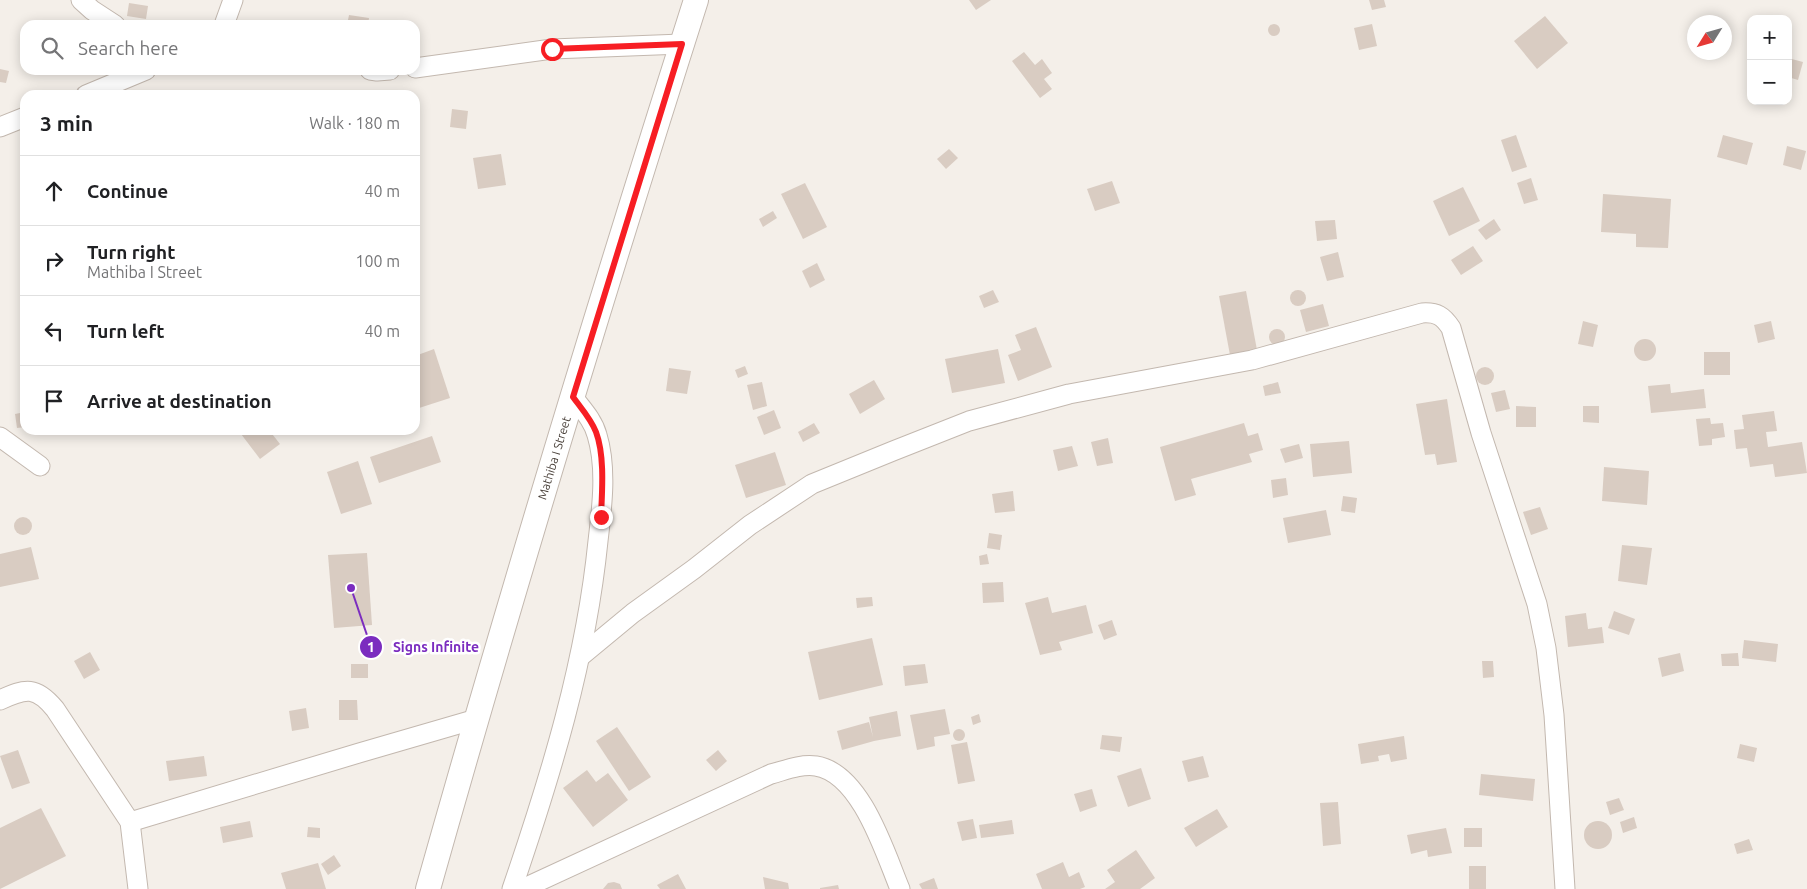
<!DOCTYPE html>
<meta charset="utf-8">
<style>
body{margin:0;font-family:Ubuntu,sans-serif;background:#f2f2f2;color:#202124}
.controls{position:absolute;right:15px;top:15px;display:grid;overflow:hidden;border-radius:10px;box-shadow:0 2px 12px #0003}
.controls button{width:45px;height:45px;display:grid;place-items:center;padding:0;border:0;border-bottom:1px solid #e0e0e0;background:#fff;color:#202124;font:25px sans-serif}
.compass{position:absolute;left:1687px;top:15px;width:45px;height:45px;border-radius:50%;background:#fff;box-shadow:0 2px 12px #0003;rotate:233deg}
.stop{position:absolute;width:15px;height:15px;margin:-11px;border:4px solid #f71e24;border-radius:50%;background:#fff}
.stop.end{background:#f71e24;border-color:#fff;box-shadow:0 1px 5px #0008}
.list{margin:0;padding:0;list-style:none}
h2{display:flex;justify-content:space-between;align-items:center;height:65px;margin:0;padding:0 20px;font-size:21px}
h2 small{font-size:16px;font-weight:400;color:#757577}
.list li{display:grid;grid-template-columns:32px 1fr auto;gap:15px;align-items:center;box-sizing:border-box;height:70px;padding:0 20px;border-top:1px solid #e0e0e0}
.list b{display:block;font-size:19px;white-space:nowrap}
.list p{margin:0;font-size:16px;white-space:nowrap;color:#757577}
.list em{font-size:16px;font-style:normal;color:#757577}
.icon{flex:none;width:28px;height:28px;fill:none;stroke:currentColor;stroke-width:2;stroke-linecap:round;stroke-linejoin:round}
.map{position:relative;flex:none;width:1807px;height:889px;overflow:hidden}
.search{position:absolute;background:#fff;box-shadow:0 2px 12px #0003;left:20px;top:20px;width:400px;height:55px;display:flex;align-items:center;gap:12px;box-sizing:border-box;padding:0 18px;border-radius:15px;color:#757577;font-size:19px}
.panel{position:absolute;background:#fff;box-shadow:0 2px 12px #0003;left:20px;top:90px;width:400px;height:345px;border-radius:15px}
.map>svg:first-child{display:block}
.building{fill:#d9ccc2}
.lines{fill:none;stroke-linecap:round;stroke-linejoin:round}
.minor-casing{stroke:#c3b8af;stroke-width:21}
.tertiary-casing{stroke:#c3b8af;stroke-width:26}
.minor{stroke:#fff;stroke-width:19}
.tertiary{stroke:#fff;stroke-width:24}
.route{stroke:#f71e24;stroke-width:6}
.labels{text-anchor:middle;dominant-baseline:central;stroke-width:5;stroke-linejoin:round;paint-order:stroke}
.street-label{font-size:12px;fill:#483f38;stroke:#fff}
.leader{fill:none;stroke:#7b2cbf;stroke-width:2}
.callout-dot{fill:#7b2cbf;stroke:#fff;stroke-width:2}
.mark-label{font-size:15px;text-anchor:middle;font-weight:bold;fill:#fff}
.callout-label{font-size:14px;text-anchor:middle;font-weight:bold;fill:#7b2cbf;stroke:#fff;stroke-width:5;stroke-linejoin:round;paint-order:stroke}
</style>
<div class="map">
<svg width="1807" height="889" viewBox="0 0 1807 889">
<rect width="100%" height="100%" fill="#f4efe9"/>
<g class="building">
<path d="M969 0H991L976 10Z"/>
<path d="M1369 0H1384L1386 7 1372 10Z"/>
<path d="M129 3 148 6 146 19 127 16Z"/>
<path d="M349 15 369 18 368 25H347Z"/>
<path d="M1545 16 1568 43 1537 69 1514 41Z"/>
<path d="M1372 24 1377 46 1359 50 1354 28Z"/>
<circle cx="1274" cy="30" r="6"/>
<path d="M1024 52 1035 65 1042 59 1052 73 1044 79 1052 89 1040 98 1012 61Z"/>
<path d="M1788 58 1803 62 1798 80 1788 77Z"/>
<path d="M0 69 9 71 6 83 0 82Z"/>
<path d="M452 109 468 111 466 129 450 127Z"/>
<path d="M1516 135 1527 167 1512 172 1501 140Z"/>
<path d="M1723 135 1753 143 1747 165 1717 157Z"/>
<path d="M1787 146 1806 151 1801 170 1783 165Z"/>
<path d="M949 149 958 158 946 169 937 159Z"/>
<path d="M501 154 506 185 478 189 473 158Z"/>
<path d="M1531 178 1538 200 1524 204 1517 183Z"/>
<path d="M1112 181 1120 203 1095 211 1087 189Z"/>
<path d="M805 183 827 227 803 239 781 194Z"/>
<path d="M1463 187 1480 221 1449 236 1433 201Z"/>
<path d="M1603 194 1671 199 1668 248 1636 247V234L1601 232Z"/>
<path d="M773 211 777 218 763 227 759 219Z"/>
<path d="M1494 219 1501 230 1486 240 1478 230Z"/>
<path d="M1335 220 1337 239 1317 241 1315 221Z"/>
<path d="M1473 246 1483 261 1461 275 1451 260Z"/>
<path d="M1338 252 1344 277 1327 281 1320 257Z"/>
<path d="M817 263 825 280 810 288 802 271Z"/>
<circle cx="1298" cy="298" r="8"/>
<path d="M993 290 999 302 984 308 979 296Z"/>
<path d="M1246 291 1257 350 1230 355 1219 296Z"/>
<path d="M1323 304 1329 326 1306 332 1300 310Z"/>
<path d="M1583 321 1598 325 1593 347 1578 344Z"/>
<path d="M1771 321 1775 339 1758 343 1754 325Z"/>
<path d="M1036 327 1052 367 1018 381 1008 355 1021 350 1015 335Z"/>
<circle cx="1277" cy="337" r="8"/>
<circle cx="1645" cy="350" r="11"/>
<path d="M434 349 450 398 416 409 415 356Z"/>
<path d="M998 349 1005 383 952 393 945 359Z"/>
<rect x="1704" y="352" width="26" height="23"/>
<path d="M745 366 748 374 738 378 735 370Z"/>
<circle cx="1485" cy="376" r="9"/>
<path d="M669 368 691 371 687 394 666 391Z"/>
<path d="M874 380 885 399 860 414 849 394Z"/>
<path d="M762 382 767 406 753 410 747 385Z"/>
<path d="M1278 382 1281 393 1265 396 1263 386Z"/>
<path d="M1670 384 1671 393 1704 389 1706 408 1651 413 1648 386Z"/>
<path d="M1505 390 1510 409 1496 412 1491 393Z"/>
<path d="M1447 399 1457 462 1437 465 1435 454 1425 455 1416 404Z"/>
<path d="M1516 406 1536 407V427H1516Z"/>
<path d="M1583 406H1599V423L1583 422Z"/>
<path d="M774 410 781 428 764 435 757 417Z"/>
<path d="M1774 411 1777 431 1766 432 1768 447 1802 442 1807 473 1775 477 1773 464 1750 467 1747 448 1736 449 1734 430 1744 429 1742 415Z"/>
<path d="M25 412V427L17 428 15 414Z"/>
<path d="M1710 418 1711 424 1723 423 1725 437 1712 439V445L1699 446 1696 419Z"/>
<path d="M814 423 820 433 803 442 798 432Z"/>
<path d="M1244 423 1248 436 1258 433 1263 450 1249 454 1252 462 1191 479 1196 495 1175 501 1160 447Z"/>
<path d="M38 430H56V431L38 434Z"/>
<path d="M238 430H269L280 444 260 459Z"/>
<path d="M432 436 441 462 379 483 370 457Z"/>
<path d="M1108 438 1113 463 1097 466 1091 442Z"/>
<path d="M1349 441 1352 473 1313 477 1310 444Z"/>
<path d="M1299 444 1303 458 1285 463 1280 449Z"/>
<path d="M1072 446 1078 466 1058 471 1053 450Z"/>
<path d="M775 452 786 485 746 498 735 465Z"/>
<path d="M358 461 372 504 341 514 327 472Z"/>
<path d="M1604 467 1649 471 1647 505 1602 501Z"/>
<path d="M1286 478 1288 495 1273 498 1271 480Z"/>
<path d="M1013 491 1015 511 995 513 992 494Z"/>
<path d="M1343 496 1357 498 1355 513 1341 511Z"/>
<path d="M1540 507 1548 529 1531 535 1523 512Z"/>
<path d="M1326 510 1331 535 1288 543 1283 518Z"/>
<circle cx="23" cy="526" r="9"/>
<path d="M989 533 1002 535 1000 550 987 548Z"/>
<path d="M1622 545 1652 548 1647 585 1618 581Z"/>
<path d="M31 547 39 579 0 587V554Z"/>
<path d="M367 553 372 625 334 628 328 555Z"/>
<path d="M987 554 989 564 980 565 979 556Z"/>
<path d="M1003 582 1004 602 983 603 982 583Z"/>
<path d="M872 597 873 606 857 608 856 598Z"/>
<path d="M1048 597 1052 613 1086 605 1093 633 1059 642 1062 650 1040 655 1025 603Z"/>
<path d="M1614 611 1635 619 1629 635 1608 628Z"/>
<path d="M1586 613 1588 629 1602 627 1604 643 1568 647 1565 616Z"/>
<path d="M1112 620 1117 635 1104 640 1098 625Z"/>
<path d="M872 638 883 685 819 700 808 652Z"/>
<path d="M1744 640 1778 644 1776 662 1742 658Z"/>
<path d="M90 652 100 670 84 679 74 661Z"/>
<path d="M1680 653 1684 671 1662 677 1658 658Z"/>
<path d="M1738 653 1739 666H1722L1721 654Z"/>
<path d="M1482 661H1493L1494 677 1483 678Z"/>
<rect x="351" y="664" width="17" height="14"/>
<path d="M925 664 928 683 905 686 903 666Z"/>
<path d="M339 700H357L358 720H339Z"/>
<path d="M306 708 309 728 292 731 289 711Z"/>
<path d="M945 709 950 734 934 737 935 746 917 750 910 715Z"/>
<path d="M897 711 901 736 874 741 842 750 837 731 869 722 873 737 869 717Z"/>
<path d="M979 714 981 722 973 725 971 717Z"/>
<path d="M617 727 651 777 629 791 596 741Z"/>
<circle cx="959" cy="735" r="6"/>
<path d="M1102 735 1122 737 1120 752 1100 749Z"/>
<path d="M1404 736 1407 759 1391 762 1389 754 1378 756 1379 761 1361 764 1358 744Z"/>
<path d="M967 742 975 781 958 784 951 745Z"/>
<path d="M1740 744 1757 748 1754 762 1737 758Z"/>
<path d="M18 750 30 783 12 789 0 756Z"/>
<path d="M718 750 727 761 716 771 706 760Z"/>
<path d="M204 756 207 776 169 781 166 761Z"/>
<path d="M1203 756 1209 777 1188 782 1182 761Z"/>
<path d="M1141 768 1151 799 1128 807 1117 776Z"/>
<path d="M587 770 596 782 608 773 628 800 593 827 563 788Z"/>
<path d="M1481 774 1535 779 1533 801 1479 795Z"/>
<path d="M1092 789 1097 806 1080 812 1074 794Z"/>
<path d="M1619 798 1624 810 1610 815 1606 802Z"/>
<path d="M1338 802 1341 844 1323 846 1320 803Z"/>
<path d="M41 808 66 856 0 889V828Z"/>
<path d="M1217 809 1228 827 1196 847 1184 828Z"/>
<path d="M1634 817 1637 828 1623 833 1620 822Z"/>
<path d="M973 819 977 838 962 841 957 822Z"/>
<path d="M1012 820 1014 834 981 838 979 825Z"/>
<path d="M250 821 253 837 223 843 220 827Z"/>
<circle cx="1598" cy="835" r="14"/>
<path d="M308 827 320 828V838L307 837Z"/>
<path d="M1446 828 1452 853 1428 857 1427 850 1411 854 1407 835Z"/>
<rect x="1464" y="828" width="18" height="19"/>
<path d="M1749 839 1753 850 1737 854 1734 844Z"/>
<path d="M1136 850 1155 878 1140 889H1105L1115 882 1107 870Z"/>
<path d="M334 855 341 866 328 875 321 864Z"/>
<path d="M1063 862 1069 877 1079 872 1085 887 1080 889H1042L1036 874Z"/>
<path d="M318 863 326 889H286L281 873Z"/>
<rect x="1469" y="866" width="17" height="23"/>
<path d="M678 874 686 889H660L657 885Z"/>
<path d="M763 877 788 883 789 889H765Z"/>
<path d="M934 878 938 889H922L919 884Z"/>
<path d="M614 882 620 884 622 889H603L608 883Z"/>
<path d="M838 885 839 889H820V888Z"/>
</g>
<g class="lines">
<g class="minor-casing">
<g id="minor">
<path d="M81 0 92 10 115 25"/>
<path d="M224 25 233 0"/>
<path d="M415 68 552 49 682 44"/>
<path d="M370 70 377 71 390 70"/>
<path d="M86 95 146 70"/>
<path d="M0 127 25 117"/>
<path d="M0 437 40 466"/>
<path d="M581 656 633 613 694 569 750 525 812 484 893 451 969 421 1069 394 1252 360 1422 313C1437 312 1443 316 1451 328L1481 433 1537 604 1546 648 1554 715 1565 889"/>
<path d="M0 700C26 688 36 686 55 709L130 822 138 889"/>
<path d="M130 822 359 753 476 719"/>
<path d="M512 889C551 775 586 661 598 541 602 507 607 468 597 435 593 420 582 409 573 397"/>
<path d="M522 889 771 774C786 770 800 764 816 766 861 773 885 853 900 889"/>
</g>
</g>
<g class="tertiary-casing">
<path id="tertiary" d="M428 889C512 591 602 295 696 0"/>
</g>
<use href="#minor" class="minor"/>
<use href="#tertiary" class="tertiary"/>
</g>
<g class="lines">
<path class="route" d="M552 49 682 44 573 397C581 408 591 419 596 432 605 456 602 492 601 517"/>
</g>
<g class="labels">
<g class="street-label">
<text transform="translate(554 458) rotate(-73)">Mathiba I Street</text>
</g>
</g>
<path class="leader" d="M351 588L371 647"/>
<g class="callout-dot">
<circle cx="351" cy="588" r="5"/>
<circle cx="371" cy="647" r="12"/>
</g>
<g class="mark-label">
<text x="371" y="652">1</text>
</g>
<g class="callout-label">
<text x="436" y="652">Signs Infinite</text>
</g>
</svg>
<div class="controls">
<button>+</button>
<button>−</button>
</div>
<svg class="compass" viewBox="-18 -18 36 36"><path d="M0-13l5 13h-10z" fill="#e53935"/><path d="M0 13l5-13h-10z" fill="#757577"/></svg>
<div class="stop" style="left:552px;top:49px"></div>
<div class="stop end" style="left:601px;top:517px"></div>
<div class="search"><svg class="icon" aria-label="search" viewBox="0 0 24 24"><circle cx="10" cy="10" r="6"/><path d="M15 15l6 6"/></svg>Search here</div>
<section class="panel">
<h2>3 min<small>Walk · 180 m</small></h2>
<ul class="list">
<li><svg class="icon" aria-label="ahead" viewBox="0 0 24 24"><path d="M12 20V5M6 11l6-6 6 6"/></svg><div><b>Continue</b></div><em>40 m</em></li>
<li><svg class="icon" aria-label="right" viewBox="0 0 24 24"><path d="M7 20v-9h11M14 6l5 5-5 5"/></svg><div><b>Turn right</b><p>Mathiba I Street</p></div><em>100 m</em></li>
<li><svg class="icon" aria-label="left" viewBox="0 0 24 24"><path d="M17 20v-9H6M10 6l-5 5 5 5"/></svg><div><b>Turn left</b></div><em>40 m</em></li>
<li><svg class="icon" aria-label="arrive" viewBox="0 0 24 24"><path d="M6 21V4h12l-3 4 3 4H6"/></svg><div><b>Arrive at destination</b></div></li>
</ul>
</section>
</div>
